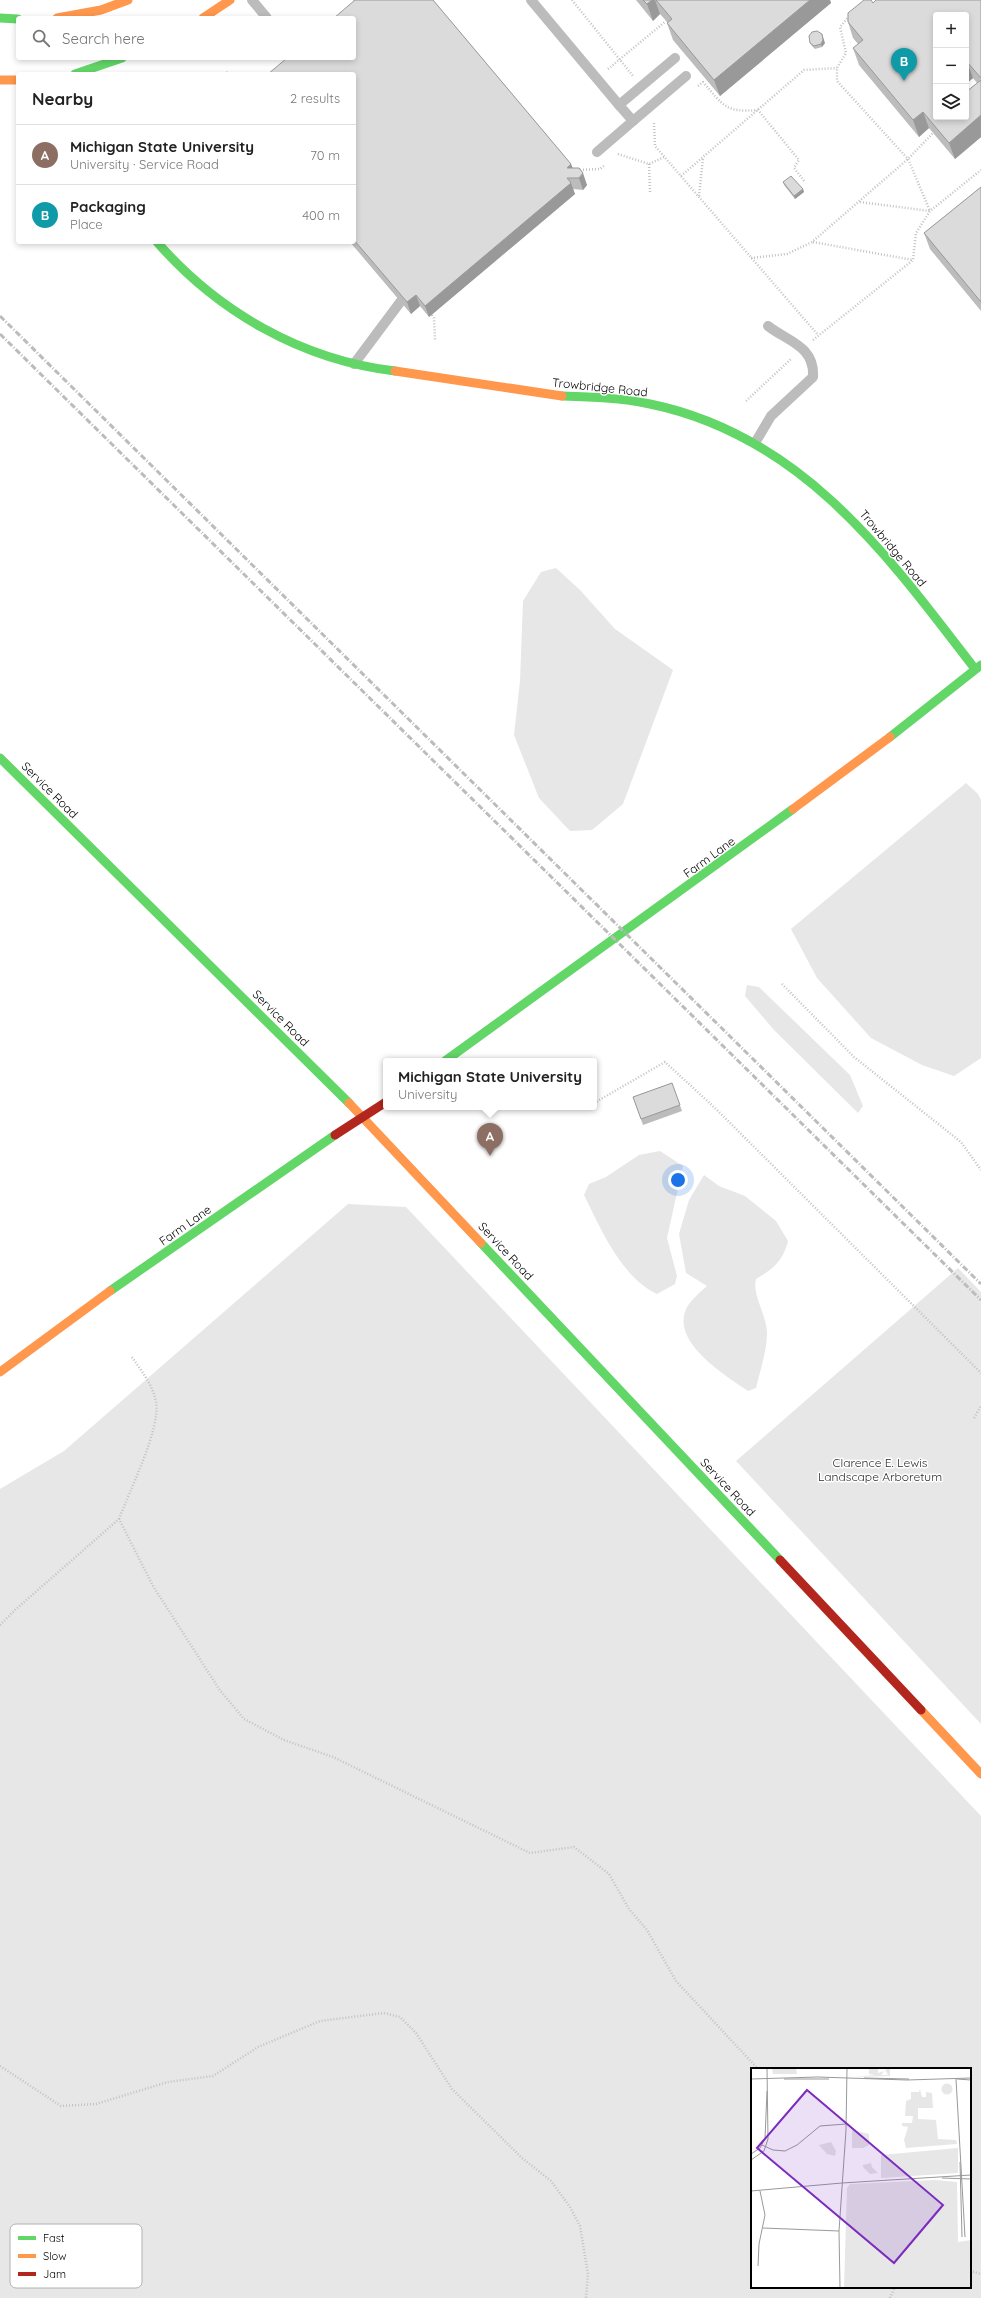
<!DOCTYPE html>
<meta charset="utf-8">
<style>
body{margin:0;font-family:Quicksand,sans-serif;background:#f6f6f6;color:#222}
.controls{position:absolute;right:12px;top:12px;display:grid;overflow:hidden;border-radius:4px;box-shadow:0 2px 6px #0003}
.controls button{width:36px;height:36px;display:grid;place-items:center;padding:0;border:0;border-bottom:1px solid #e0e0e0;background:#fff;color:#222;font:20px sans-serif}
.you{position:absolute;left:678px;top:1180px;width:14px;height:14px;margin:-10px;border:3px solid #fff;border-radius:50%;background:#1a73e8;box-shadow:0 0 0 6px #1a73e833}
.badge{display:grid;place-items:center;width:26px;height:26px;border-radius:50%;background:#595959;color:#fff;font-size:13px;font-weight:700}
.pin{position:absolute;translate:-50% -33px;filter:drop-shadow(0 1px 2px #0008)}
.pin::after{content:'';position:absolute;top:21px;width:14px;height:12px;background:inherit;clip-path:polygon(0 0,100% 0,50% 100%)}
.popup{position:absolute;left:383px;top:1058px;width:214px;height:52px;box-sizing:border-box;display:grid;place-content:center;border-radius:4px;background:#fff;filter:drop-shadow(0 1px 3px #0005);font-size:13px;white-space:nowrap;color:#767676}
.popup b{font-size:15px;color:#222}
.popup::after{content:'';position:absolute;left:50%;top:100%;margin-left:-8px;border:8px solid transparent;border-top-color:#fff}
.list{margin:0;padding:0;list-style:none}
h2{display:flex;justify-content:space-between;align-items:center;height:52px;margin:0;padding:0 16px;font-size:17px}
h2 small{font-size:13px;font-weight:400;color:#767676}
.list li{display:grid;grid-template-columns:26px 1fr auto;gap:12px;align-items:center;box-sizing:border-box;height:60px;padding:0 16px;border-top:1px solid #e0e0e0}
.list b{display:block;font-size:15px;white-space:nowrap}
.list p{margin:0;font-size:13px;white-space:nowrap;color:#767676}
.list em{font-size:13px;font-style:normal;color:#767676}
.icon{flex:none;width:22px;height:22px;fill:none;stroke:currentColor;stroke-width:2;stroke-linecap:round;stroke-linejoin:round}
.map{position:relative;flex:none;width:981px;height:2298px;overflow:hidden}
.search{position:absolute;background:#fff;box-shadow:0 2px 6px #0003;left:16px;top:16px;width:340px;height:44px;display:flex;align-items:center;gap:10px;box-sizing:border-box;padding:0 14px;border-radius:4px;color:#767676;font-size:15px}
.panel{position:absolute;background:#fff;box-shadow:0 2px 6px #0003;left:16px;top:72px;width:340px;height:172px;border-radius:4px}
.map>svg:first-child{display:block}
.green{fill:#e7e7e7;fill-rule:evenodd}
.lines{fill:none;stroke-linecap:round;stroke-linejoin:round}
.path{stroke:#c2c2c2;stroke-width:2.5;stroke-dasharray:1 2;stroke-linecap:butt}
.lane{stroke:#bcbcbc;stroke-width:10}
.fast{stroke:#63d668;stroke-width:9}
.slow{stroke:#ff974d;stroke-width:9}
.jam{stroke:#b3261e;stroke-width:9}
.rail{stroke:#bcbcbc;stroke-width:3;stroke-dasharray:6 2 1 2;stroke-linecap:butt}
.wall{fill:#bcbcbc;fill-rule:evenodd}
.shaded-wall{fill:#999}
.building{fill:#dbdbdb;stroke:#999}
.labels{text-anchor:middle;dominant-baseline:central;stroke-width:3;stroke-linejoin:round;paint-order:stroke}
.street-label{font-size:12px;fill:#000;stroke:#fff}
.park-label{font-size:12px;fill:#2b2b2b;stroke:#fff}
.inset-road{fill:none;stroke:#999;stroke-width:1}
.view{fill:#7b2cbf;fill-opacity:0.15;stroke:#7b2cbf;stroke-width:2}
.inset-edge{fill:none;stroke:#000;stroke-width:2}
.key{fill:#fff;stroke:#b2b2b2;stroke-width:1}
.key-label{font-size:11px;fill:#000}
</style>
<div class="map">
<svg width="981" height="2298" viewBox="0 0 981 2298">
<rect width="100%" height="100%" fill="#fff"/>
<g class="green">
<path d="M556 568 580 590 615 629 673 670 623 804 592 830 570 831 539 798 514 735 520 681 523 601 541 572Z"/>
<path d="M966 783 978 794 981 800V1058L954 1076 922 1065 871 1038 817 978 791 929Z"/>
<path d="M747 985 759 987 850 1075 863 1106 858 1113 774 1030 745 996Z"/>
<path d="M660 1151 683 1166 667 1238 677 1276 675 1284 657 1294C621 1277 601 1229 584 1195L589 1184 606 1177 639 1155Z"/>
<path d="M704 1175 719 1186 745 1196 776 1221 788 1241C783 1261 773 1269 756 1279 752 1296 767 1315 767 1333 767 1351 760 1371 756 1388L748 1391C726 1376 674 1344 685 1312 688 1302 699 1293 707 1286L686 1273 679 1234 689 1200Z"/>
<path d="M348 1204 406 1207 981 1816V2298H0V1489L64 1451ZM752 2069H970V2287H752Z"/>
<path d="M958 1268 981 1292V1724L736 1461Z"/>
</g>
<g class="lines">
<g class="path">
<path d="M572 0 633 76"/>
<path d="M849 16 840 27 846 53 837 68V81L908 159 930 211"/>
<path d="M608 69 666 21"/>
<path d="M226 72 228 74"/>
<path d="M698 86 703 82C723 105 725 113 758 110L799 160 794 168 805 182"/>
<path d="M654 123 655 146 818 335"/>
<path d="M618 154 649 164 664 157"/>
<path d="M649 164 650 192"/>
<path d="M577 170 600 169 604 166"/>
<path d="M681 176 804 70 837 68"/>
<path d="M699 196 703 158"/>
<path d="M860 202 930 211"/>
<path d="M813 242 913 260"/>
<path d="M751 258 787 254 812 242 908 159 933 133"/>
<path d="M432 315 434 318 435 340"/>
<path d="M813 340 913 260 916 233 930 211 981 170"/>
<path d="M746 401 791 359"/>
<path d="M782 984 854 1057 961 1142 981 1170"/>
<path d="M594 1103 665 1062 716 1109 981 1373"/>
<path d="M974 1418 981 1406"/>
<path d="M119 1519C129 1492 161 1428 156 1402 153 1385 141 1370 131 1356"/>
<path d="M0 1625 15 1610 119 1519 153 1586 219 1689 244 1719 284 1740 333 1757 530 1853 574 1847 609 1874 629 1909 647 1930 676 1981 758 2069"/>
<path d="M0 2066 61 2106 96 2104 168 2082 213 2076 258 2047 320 2021 384 2013 400 2017 416 2033 452 2089 522 2158 551 2181 570 2207 580 2226 588 2274 586 2298"/>
<path d="M970 2271 981 2274"/>
<path d="M890 2298 895 2287"/>
</g>
<g class="lane">
<path d="M252 0 267 18"/>
<path d="M531 0 619 105 675 58"/>
<path d="M633 121 686 76"/>
<path d="M597 152 633 121 619 105"/>
<path d="M354 364 401 301"/>
<path d="M755 443 771 416 813 377C815 346 787 341 768 326"/>
</g>
<g class="fast">
<path d="M0 18 18 19"/>
<path d="M75 74 122 58"/>
<path d="M157 242C218 312 302 360 395 371"/>
<path d="M562 396C592 397 621 398 650 404 801 435 887 554 975 669"/>
<path d="M890 737 981 665"/>
<path d="M0 758 349 1103"/>
<path d="M445 1061 793 809"/>
<path d="M481 1243 780 1560"/>
<path d="M110 1291 335 1135"/>
</g>
<g class="slow">
<path d="M57 18 101 10 128 0"/>
<path d="M203 18 230 0"/>
<path d="M0 80H18"/>
<path d="M395 371 562 396"/>
<path d="M793 809 890 737"/>
<path d="M349 1103 481 1243"/>
<path d="M0 1372 110 1291"/>
<path d="M921 1710 981 1774"/>
</g>
<g class="jam">
<path d="M335 1135 386 1102"/>
<path d="M780 1560 921 1710"/>
</g>
<g class="rail">
<path d="M0 316 981 1284"/>
<path d="M0 334 981 1300"/>
</g>
</g>
<g class="wall">
<path d="M353 0H433L571 164 573 168 587 185 583 190 573 189 575 194 429 317 420 306 411 314 350 242H354V1Z"/>
<path d="M636 0H830L831 3 720 96 673 40 667 23H668L660 14 653 21Z"/>
<path d="M981 0V137L955 159 929 128 919 137 859 65 853 48 858 44 853 38 848 22 873 3ZM966 15V84L973 78 977 83 936 117Z"/>
<path d="M810 43H825L822 47 815 49 812 46Z"/>
<path d="M783 182 803 189 804 192 795 199 784 185Z"/>
<path d="M981 187V311L930 249 924 233Z"/>
<path d="M672 1083 682 1111 643 1125 633 1097Z"/>
</g>
<g class="shaded-wall">
<path d="M652 0H655L660 14 653 21 647 4Z"/>
<path d="M810 0H830L831 3 720 96 714 80Z"/>
<path d="M822 34 825 43 822 47 821 44Z"/>
<path d="M967 62 973 78 966 84V63Z"/>
<path d="M923 112 929 128 919 137 913 120Z"/>
<path d="M981 115V137L955 159 949 143Z"/>
<path d="M571 164 575 176 567 168Z"/>
<path d="M583 173 587 185 583 190 579 178Z"/>
<path d="M571 183 575 194 429 317 425 306Z"/>
<path d="M803 189 804 192 795 199 794 196Z"/>
<path d="M416 295 420 306 411 314 407 302Z"/>
</g>
<g class="building">
<path d="M355 0H433L571 164 567 168H579L583 173 579 178H567L571 183 425 306 416 295 407 302 354 240V74H268L287 58H354V18H334Z"/>
<path d="M643 0H652L647 4Z"/>
<path d="M656 0H810L714 80 667 23 672 19Z"/>
<path d="M864 0H871L873 3 876 0H981V78L967 62 966 63V15H936V117H966V92L981 80V115L949 143 923 112 913 120 853 48 863 40 848 22V13Z"/>
<path d="M817 31 822 34 823 40 821 44 814 46 810 43 809 36 812 32Z"/>
<path d="M791 176 803 189 794 196 783 182Z"/>
<path d="M981 187V302L924 233Z"/>
<path d="M672 1083 680 1105 641 1119 633 1097Z"/>
</g>
<g class="labels">
<g class="street-label">
<text transform="translate(600 387) rotate(6)">Trowbridge Road</text>
<text transform="translate(893 548) rotate(50)">Trowbridge Road</text>
<text transform="translate(50 790) rotate(45)">Service Road</text>
<text transform="translate(709 857) rotate(-36)">Farm Lane</text>
<text transform="translate(281 1018) rotate(45)">Service Road</text>
<text transform="translate(185 1225) rotate(-35)">Farm Lane</text>
<text transform="translate(506 1251) rotate(47)">Service Road</text>
<text transform="translate(728 1487) rotate(47)">Service Road</text>
</g>
<g class="park-label">
<text x="880" y="1462">Clarence E. Lewis<tspan x="880" dy="14">Landscape Arboretum</tspan></text>
</g>
</g>
<g transform="translate(751 2068)">
<rect width="220" height="220" fill="#fff"/>
<path d="M21 0H45L46 6H22ZM118 0H127V5L133 3 130 7H137L134 2 139 0V8L101 9 124 7 118 6ZM190.5 21a5.5 5.5 0 1 1 11 0a5.5 5.5 0 1 1-11 0ZM169 21 171 29H175V24L181 25 182 40H167V51L185 52 187 71 205 72 206 76 155 80 153 72 157 59 151 58V55H161L162 48H154L155 33 160 31V24H168ZM101 62 118 66V77L112 80H101ZM80 74 85 83 84 88 76 86 68 77ZM207 80V105L130 110V87ZM120 95 121 99 127 105 119 106 112 99V97ZM184 112 206 114 207 174 220 172V220H93L96 120 99 116Z" fill="#e7e7e7"/>
<path class="inset-road" d="M113 10 158 11M0 11 67 9 156 12 220 10M33 11H78M205 11 214 169M206 11 220 12M11 77 22 82 34 83 46 77 69 58 95 56M0 86 9 80 14 71 16 23M0 92 13 83 17 71 16 0M209 94 211 169M191 110 220 111M0 123 91 115 220 107M12 160 88 163M7 198 8 176 14 147 9 123M89 220 88 163 95 62 96 0"/>
<path class="view" d="M56 22 192 137 143 195 6 80Z"/>
<rect width="220" height="220" class="inset-edge"/>
</g>
<rect x="10" y="2224" width="132" height="64" rx="6" class="key"/>
<rect x="18" y="2236" width="18" height="4" fill="#63d668"/>
<rect x="18" y="2254" width="18" height="4" fill="#ff974d"/>
<rect x="18" y="2272" width="18" height="4" fill="#b3261e"/>
<g class="key-label">
<text x="43" y="2242">Fast</text>
<text x="43" y="2260">Slow</text>
<text x="43" y="2278">Jam</text>
</g>
</svg>
<div class="controls">
<button>+</button>
<button>−</button>
<button><svg class="icon" aria-label="layers" viewBox="0 0 24 24"><path d="M12 4l9 5-9 5-9-5zM3 14l9 5 9-5"/></svg></button>
</div>
<div class="you"></div>
<div class="pin badge" style="left:490px;top:1156px;background:#8d6e63">A</div>
<div class="popup"><b>Michigan State University</b>University</div>
<div class="pin badge" style="left:904px;top:81px;background:#0f9aa8">B</div>
<div class="search"><svg class="icon" aria-label="search" viewBox="0 0 24 24"><circle cx="10" cy="10" r="6"/><path d="M15 15l6 6"/></svg>Search here</div>
<section class="panel">
<h2>Nearby<small>2 results</small></h2>
<ul class="list">
<li><span class="badge" style="background:#8d6e63">A</span><div><b>Michigan State University</b><p>University · Service Road</p></div><em>70 m</em></li>
<li><span class="badge" style="background:#0f9aa8">B</span><div><b>Packaging</b><p>Place</p></div><em>400 m</em></li>
</ul>
</section>
</div>
